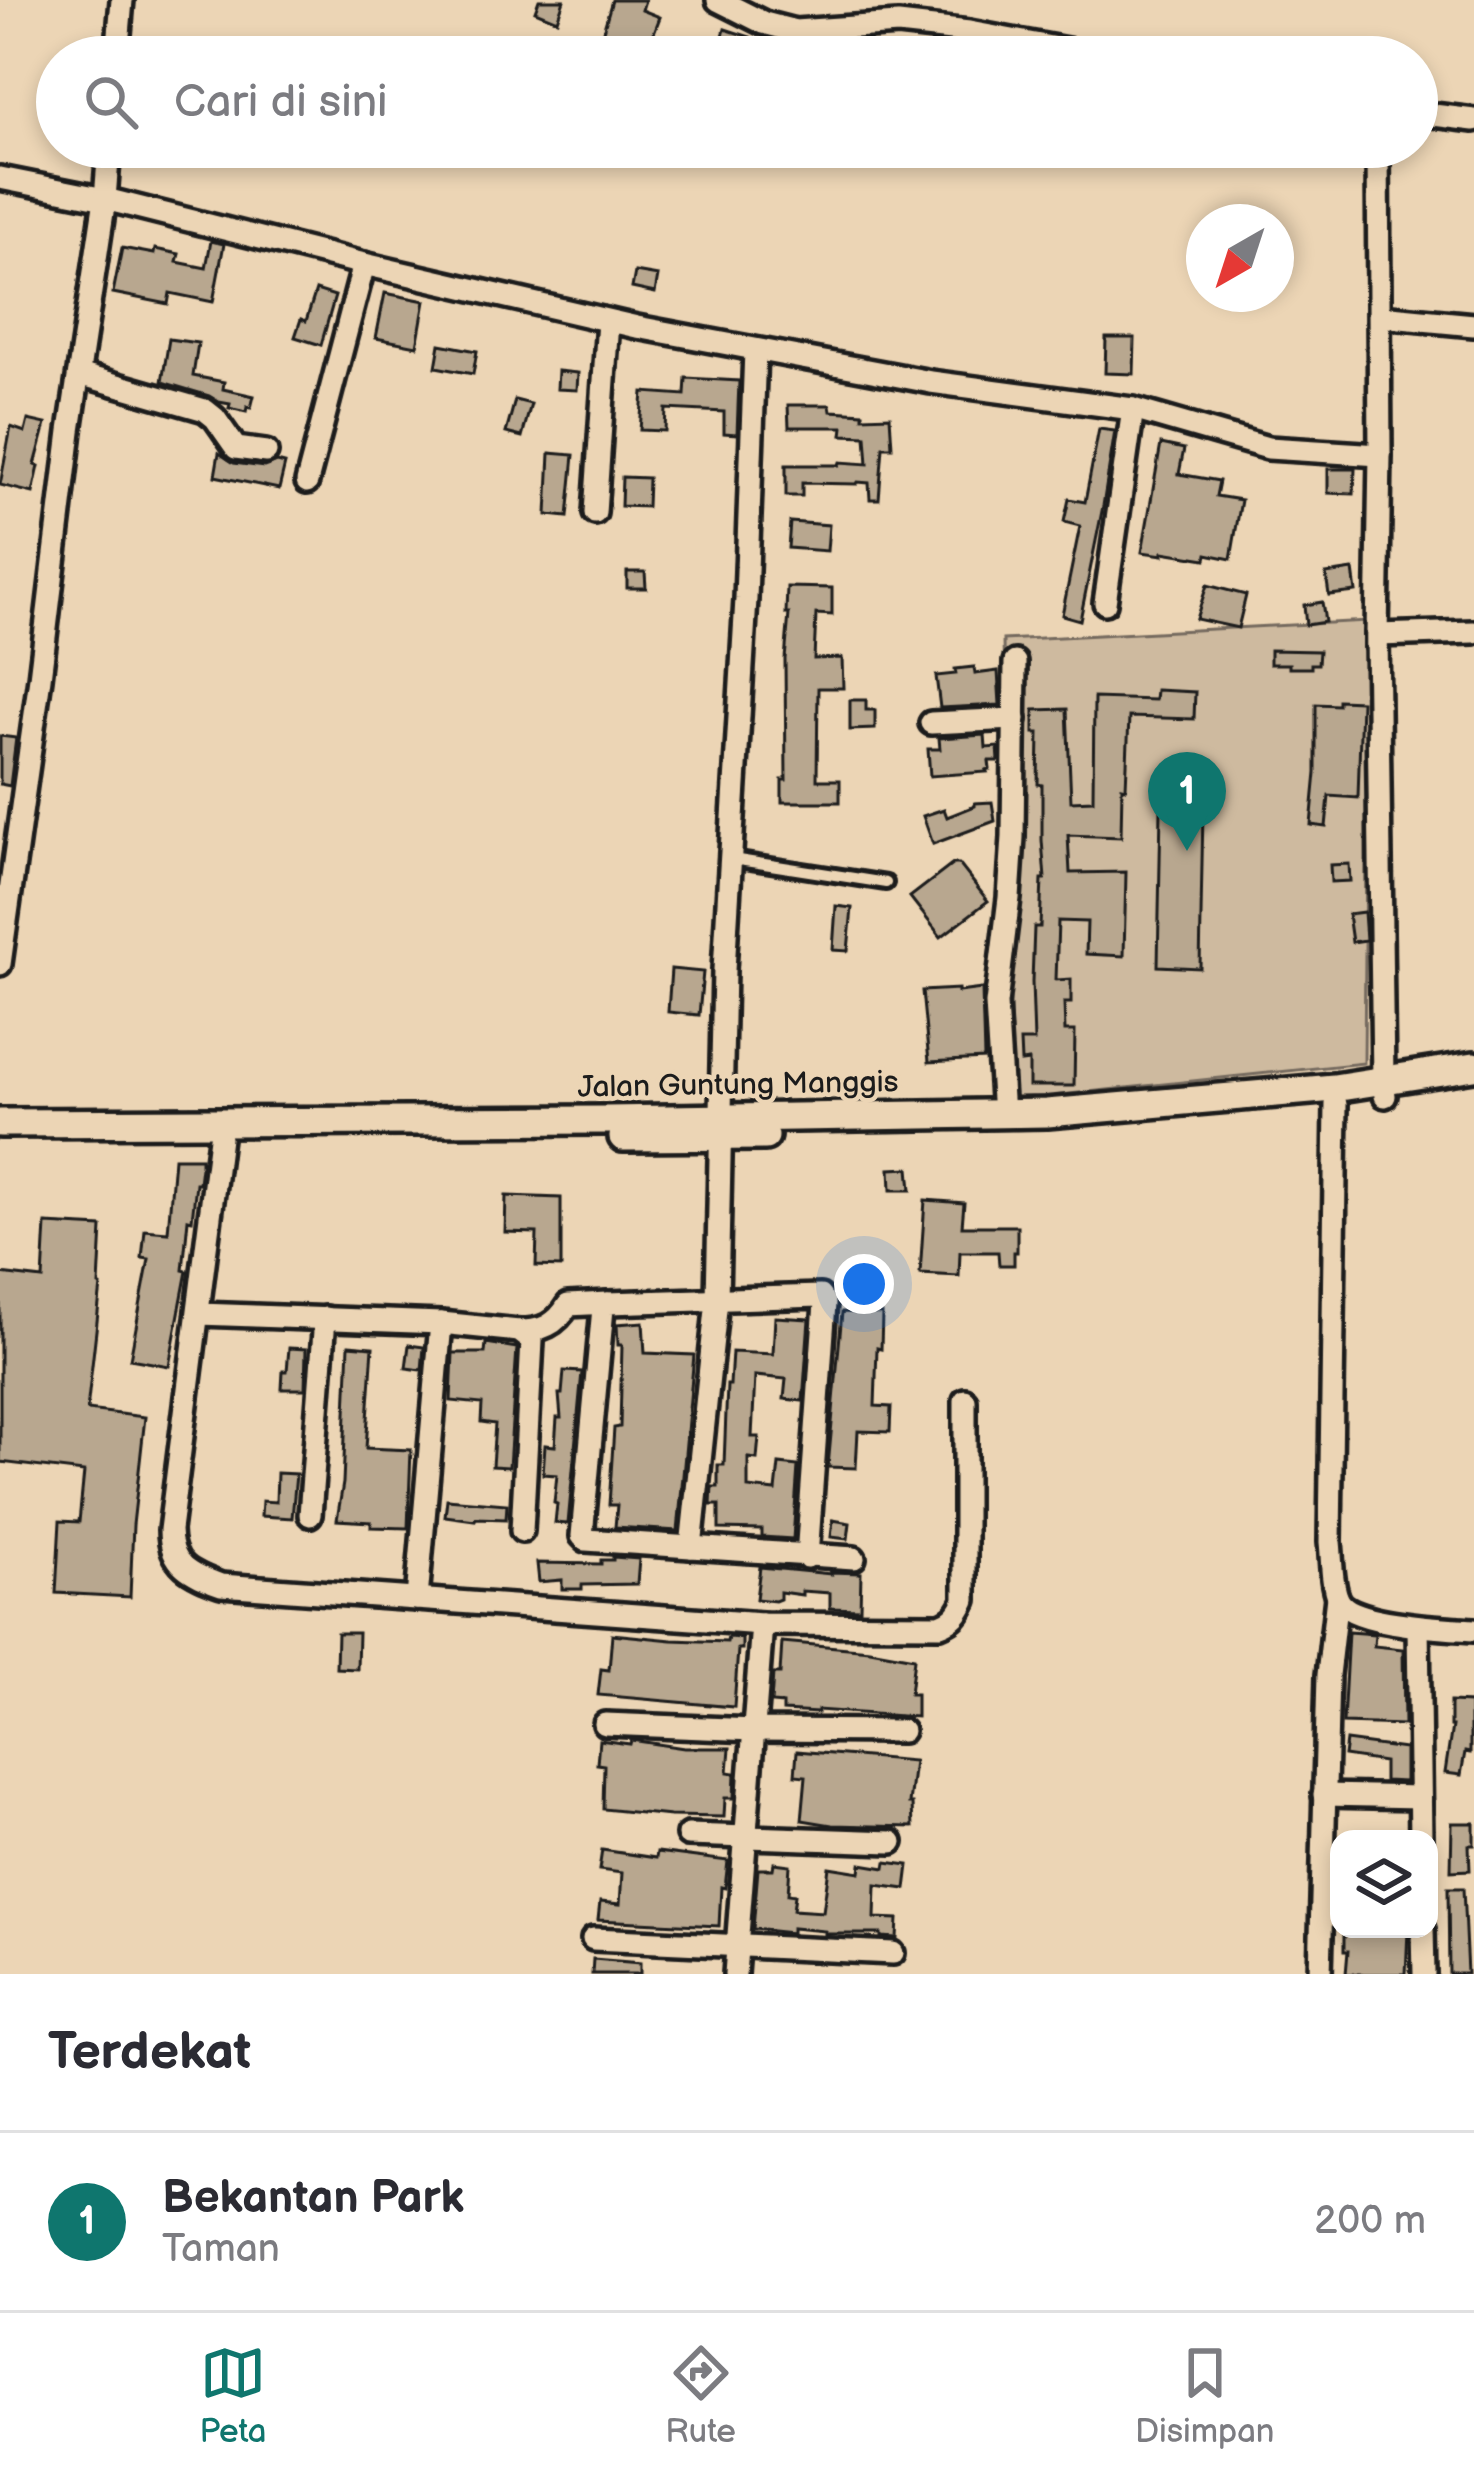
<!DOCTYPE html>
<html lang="id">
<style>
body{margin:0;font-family:"Balsamiq Sans",sans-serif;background:#f2f2f3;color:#2b2b33}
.controls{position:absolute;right:36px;bottom:36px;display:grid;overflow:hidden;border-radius:24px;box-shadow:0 6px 18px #0003}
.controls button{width:108px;height:108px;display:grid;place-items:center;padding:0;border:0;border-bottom:3px solid #e1e1e2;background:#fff;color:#2b2b33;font:60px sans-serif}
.compass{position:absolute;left:1186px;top:204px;width:108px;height:108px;border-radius:50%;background:#fff;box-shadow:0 6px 18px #0003;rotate:219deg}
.you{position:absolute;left:864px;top:1284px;width:42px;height:42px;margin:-30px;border:9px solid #fff;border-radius:50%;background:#1a73e8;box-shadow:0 0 0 18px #1a73e833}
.badge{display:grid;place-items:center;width:78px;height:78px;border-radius:50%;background:#0f766e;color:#fff;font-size:39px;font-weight:700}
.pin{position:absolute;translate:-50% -99px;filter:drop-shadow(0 3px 6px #0008)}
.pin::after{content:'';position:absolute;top:63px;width:42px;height:36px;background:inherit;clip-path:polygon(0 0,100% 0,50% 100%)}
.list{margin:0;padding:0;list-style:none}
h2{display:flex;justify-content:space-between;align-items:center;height:156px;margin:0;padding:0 48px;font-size:51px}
h2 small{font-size:39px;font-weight:400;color:#7c7c81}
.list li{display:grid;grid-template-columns:78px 1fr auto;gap:36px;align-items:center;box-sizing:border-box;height:180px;padding:0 48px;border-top:3px solid #e1e1e2}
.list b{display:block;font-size:45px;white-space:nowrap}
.list p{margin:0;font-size:39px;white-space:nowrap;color:#7c7c81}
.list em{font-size:39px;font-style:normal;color:#7c7c81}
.icon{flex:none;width:66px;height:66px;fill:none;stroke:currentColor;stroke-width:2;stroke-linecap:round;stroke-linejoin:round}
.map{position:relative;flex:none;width:1474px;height:1974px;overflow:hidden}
.search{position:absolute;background:#fff;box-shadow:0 6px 18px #0003;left:36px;right:36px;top:36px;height:132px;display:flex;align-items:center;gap:30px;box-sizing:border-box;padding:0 42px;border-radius:66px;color:#7c7c81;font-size:45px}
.sheet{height:336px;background:#fff}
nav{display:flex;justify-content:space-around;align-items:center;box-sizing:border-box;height:168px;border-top:3px solid #e1e1e2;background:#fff;font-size:33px;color:#7c7c81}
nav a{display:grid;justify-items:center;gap:6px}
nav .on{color:#0f766e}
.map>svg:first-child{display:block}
.green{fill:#ceba9f;stroke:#756b5e;stroke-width:3}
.building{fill:#b8a78f;stroke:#1c1c1c;stroke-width:3}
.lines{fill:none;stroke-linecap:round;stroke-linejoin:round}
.lane-casing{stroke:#1c1c1c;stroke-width:20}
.street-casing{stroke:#1c1c1c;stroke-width:30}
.secondary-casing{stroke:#1c1c1c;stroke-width:36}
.lane{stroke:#ecd5b5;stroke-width:10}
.street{stroke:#ecd5b5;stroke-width:21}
.secondary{stroke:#ecd5b5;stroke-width:27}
.labels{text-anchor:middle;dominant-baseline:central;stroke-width:9;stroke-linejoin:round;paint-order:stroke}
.street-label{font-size:30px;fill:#1c1c1c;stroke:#ecd5b5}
</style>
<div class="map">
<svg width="1474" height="1974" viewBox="0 0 1474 1974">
<rect width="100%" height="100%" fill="#ecd5b5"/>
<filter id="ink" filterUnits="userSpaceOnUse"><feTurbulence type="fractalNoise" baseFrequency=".00833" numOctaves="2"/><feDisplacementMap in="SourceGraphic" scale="24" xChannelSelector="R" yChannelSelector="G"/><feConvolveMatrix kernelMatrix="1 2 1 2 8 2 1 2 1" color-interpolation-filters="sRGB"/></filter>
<g filter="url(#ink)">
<path class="green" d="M1368 621 1364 1063 1012 1100 1003 640Z"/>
<g class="building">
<path d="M539 0H564L557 20 535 11Z"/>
<path d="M612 0H645L642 10 660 17 650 43 634 37 631 50 600 41Z"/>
<path d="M725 29 750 37 745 50 740 49 737 57H717Z"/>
<path d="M211 241 224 244 213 302 170 293 168 304 113 293 122 248 154 254 155 249 179 254 177 262 206 268Z"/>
<path d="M635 272 658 276 655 293 632 288Z"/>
<path d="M316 290 335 296 321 345 295 337 301 319 306 321Z"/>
<path d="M385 293 425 301 417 346 376 338Z"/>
<path d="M1106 338H1135L1134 374 1105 373Z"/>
<path d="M169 339 198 343 193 376 224 382 223 389 254 396 251 408 247 407 246 412 229 408 230 404 219 402 209 396 162 382Z"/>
<path d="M440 344 477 351 473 374 436 367Z"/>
<path d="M558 371 578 373 577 390 557 389Z"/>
<path d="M686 378 739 381 737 434 724 433V412L666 409 665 431 640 430 643 392 685 395Z"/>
<path d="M515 400 531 404 522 437 506 433Z"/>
<path d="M788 405H830L831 411 863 413V417L890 416 892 447H883L879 499H870L869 483 858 482 857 484 802 483V496H786V465H839L840 462 868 464 866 436 842 435 843 427H789Z"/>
<path d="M28 420 46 424 35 465 39 466 33 493 0 485 11 427 25 432Z"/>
<path d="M1099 429 1115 431 1103 506 1080 620 1062 615 1080 526 1064 522 1069 499 1085 502Z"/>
<path d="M1161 444 1184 449 1179 474 1219 481 1216 496 1241 500 1231 559 1207 554 1206 559 1163 552V555L1142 552Z"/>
<path d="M219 453 234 463 264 467 277 462 285 464 279 489 215 476Z"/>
<path d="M550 453 574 455 568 517 547 515Z"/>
<path d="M1328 469H1355L1354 494 1328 493Z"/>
<path d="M622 477 648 478 647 507 621 506Z"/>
<path d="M790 522 829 525 827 551 788 548Z"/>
<path d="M1353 570 1356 592 1329 595 1326 574Z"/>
<path d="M627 572H645L646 588H627Z"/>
<path d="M1207 585 1246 595 1238 628 1196 619Z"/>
<path d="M787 587 832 588V615L816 614 814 659 842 658 843 688H818L817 780H840V802H782V780H786L785 659 789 614H786Z"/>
<path d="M1322 602 1325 622 1306 625 1304 605Z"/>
<path d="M1270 650 1319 651 1318 664H1311V668H1289V664H1270Z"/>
<path d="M974 667 975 674 998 671 1000 705 940 708 936 676 956 674 955 669Z"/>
<path d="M1156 690 1195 692 1194 719 1129 717 1126 788 1122 787 1121 837 1068 835 1070 873 1126 872 1124 956 1086 954 1087 922 1058 921 1056 980 1071 979V1003H1064L1065 1031H1075L1074 1086H1029V1061L1021 1062 1020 1041H1034L1032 982 1034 927H1040L1042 879H1045L1042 840V785L1038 784 1039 733H1034V710L1067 709 1071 801 1093 800 1094 698 1155 700Z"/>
<path d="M850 700H866V710H875V729L850 730Z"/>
<path d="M1338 700 1361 701 1358 798 1329 796 1326 827 1311 825 1316 773V704L1338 705Z"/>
<path d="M985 735 986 748 998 747 999 761H989L990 769 986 770 987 772 930 776 928 749H940L939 738Z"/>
<path d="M0 736 16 738 10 786 0 784Z"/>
<path d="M992 802 995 821 933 844 923 816 944 809 947 817 975 806V803Z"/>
<path d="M1161 809 1203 810 1200 968 1158 966Z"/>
<path d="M953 864H959L988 901 941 937 910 897Z"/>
<path d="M1349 864 1350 881 1331 882 1330 865Z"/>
<path d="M836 906 852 908 848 951 833 950Z"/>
<path d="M1364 912 1366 940 1352 942 1348 914Z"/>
<path d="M671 969 703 972 699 1015 668 1012Z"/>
<path d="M958 989V992L982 989 984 1059 929 1062 922 991Z"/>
<path d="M174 1158H201V1167L199 1183H196L192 1220 188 1219 183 1270 187 1271 169 1366 130 1359 149 1259 142 1258 145 1230 168 1232Z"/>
<path d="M909 1168 911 1190H891L890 1169Z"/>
<path d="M506 1196 561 1198V1267L536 1266 537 1233 505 1232Z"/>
<path d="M925 1200 964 1203 962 1226H1017V1252H1014V1265H999L998 1252H960L959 1276 920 1274Z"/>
<path d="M46 1224 102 1227 99 1285 101 1286 87 1410 145 1417 133 1525 130 1597 56 1593 60 1521 79 1522 84 1472 0 1462V1274L43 1279Z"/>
<path d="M842 1312 882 1314 881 1349 877 1348 875 1406 891 1407 890 1432 858 1431 856 1468 828 1467Z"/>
<path d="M775 1317 809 1319 803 1401 784 1399 786 1379 755 1376 752 1437H759L757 1459 748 1458V1488L776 1491 779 1464 798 1466 793 1539 762 1537V1530L719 1529V1505H711L712 1487H718V1465H724L727 1385H730L732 1352 773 1354Z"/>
<path d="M643 1322 645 1353 694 1355 678 1531 615 1527 617 1505H609L614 1428 620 1427 622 1345H618L617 1324Z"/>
<path d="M486 1343 517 1348 509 1467 492 1466 495 1424 481 1422 482 1404 451 1401 453 1353H485Z"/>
<path d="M349 1345 373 1347 366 1448 411 1450 408 1528 371 1527V1522L337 1520 343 1483Z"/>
<path d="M409 1345 424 1347 422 1370 406 1368Z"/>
<path d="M289 1348 306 1349 305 1389H282L283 1371H287Z"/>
<path d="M564 1371 582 1372 568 1524 555 1523 557 1504 554 1503 557 1475 543 1474 545 1445 555 1446 557 1418H561L559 1394H562Z"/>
<path d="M277 1473 296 1474 292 1518 261 1516 262 1501 276 1502Z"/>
<path d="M447 1499 507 1504 506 1519 476 1518 475 1520 445 1516Z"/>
<path d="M833 1520 850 1523 848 1539 831 1537Z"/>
<path d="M613 1557 639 1559 637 1584 582 1585V1589H562V1580L539 1582 537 1563 601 1564V1560H613Z"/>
<path d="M760 1567 831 1574 830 1572 861 1573 860 1609 830 1608V1593L802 1591V1595L780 1592V1599L775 1601 756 1599Z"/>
<path d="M1348 1632 1375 1634 1374 1646 1403 1649 1404 1725 1343 1723Z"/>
<path d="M337 1633H358L357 1669 336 1668Z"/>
<path d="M612 1634 672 1640 727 1642 728 1637 742 1638V1649H738L734 1707 598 1695 601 1669 609 1670Z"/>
<path d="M782 1642 870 1650 914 1658 910 1694H916V1717L818 1710V1713L783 1711V1704L771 1703 773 1674H780Z"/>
<path d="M1450 1702 1470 1703V1753L1465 1752 1461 1775 1445 1773 1452 1726H1450Z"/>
<path d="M599 1740 630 1744 631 1740 684 1748H730L728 1772 735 1773 734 1798H725L724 1817 670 1816 603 1809 604 1765 597 1764Z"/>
<path d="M1346 1741 1405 1749V1782L1384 1781V1762L1344 1756Z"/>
<path d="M797 1751 914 1761 909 1804H912L913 1827 832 1825 802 1820 806 1776 795 1775Z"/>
<path d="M1452 1823H1474V1845H1469L1470 1870 1451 1871Z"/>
<path d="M602 1850 656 1858 657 1852 728 1861 725 1888 721 1887 719 1926 598 1920 600 1902 620 1904 622 1873 599 1870Z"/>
<path d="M886 1862 909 1865 906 1889 876 1885 875 1918 898 1919 897 1938 881 1937V1934H825V1931L792 1928V1933L753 1929 758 1869H773L774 1863 790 1865 788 1894 795 1895 793 1910 823 1912 829 1867 860 1872 861 1864 885 1868Z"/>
<path d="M1448 1888H1463L1467 1974H1449Z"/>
<path d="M1344 1929 1408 1930 1406 1974H1346L1348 1951H1344Z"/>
<path d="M593 1959 640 1963V1974H592Z"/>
</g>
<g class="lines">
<g class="lane-casing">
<path id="lane" d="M732 859 886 883"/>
</g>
<g class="street-casing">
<g id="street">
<path d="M718 0 764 23 795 31 898 24 969 32 1105 57"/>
<path d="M117 57 122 0"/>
<path d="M1417 113 1474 120"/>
<path d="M1378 147 1380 455 1377 635 1383 1080 1385 1096"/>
<path d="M0 178 105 199 364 264 637 327 931 382 1133 409 1268 448 1380 455"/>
<path d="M1380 316 1474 325"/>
<path d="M755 350 746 599 724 970 717 1300 691 1547 854 1558"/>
<path d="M79 374 205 410 215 418 236 448 266 452"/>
<path d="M307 482 364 264"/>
<path d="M595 513 608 321"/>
<path d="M1105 603 1133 409"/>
<path d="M1377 646V635L1474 632"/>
<path d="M931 723 1015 719"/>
<path d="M0 964 40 678 70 431 105 199 109 147"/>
<path d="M1336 1104 1330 1542C1332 1559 1331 1583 1338 1599 1350 1625 1447 1628 1474 1630"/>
<path d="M1003 1115 996 1004 1009 898 1013 837 1015 662"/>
<path d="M220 1138 170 1530C170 1565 191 1574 221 1585L762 1624 940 1625C954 1620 959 1613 965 1600V1400"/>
<path d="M199 1314 441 1323 519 1331 532 1341 522 1531"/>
<path d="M519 1331C542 1331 556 1325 568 1305L608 1303"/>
<path d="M310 1515 325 1318"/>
<path d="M691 1547 586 1540 582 1536 603 1308 608 1303 820 1296 825 1303 807 1557"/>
<path d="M417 1599 441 1323"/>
<path d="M1418 1626 1421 1839"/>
<path d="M605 1724 754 1730 902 1731"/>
<path d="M1324 1795 1420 1797"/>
<path d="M688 1835 892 1842"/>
<path d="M1423 1929 1424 1974"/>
<path d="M593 1939 893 1953"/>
<path d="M735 1974 762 1624"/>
<path d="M1320 1974 1328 1675 1337 1597"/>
</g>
</g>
<g class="secondary-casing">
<g id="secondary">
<path d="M0 1123 607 1120 1047 1113 1334 1088 1474 1066"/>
<path d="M623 1137 765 1136"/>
</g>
</g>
<use href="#lane" class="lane"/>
<use href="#street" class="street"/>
<use href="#secondary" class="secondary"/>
</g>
</g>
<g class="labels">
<g class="street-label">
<text transform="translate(738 1085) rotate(-1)">Jalan Guntung Manggis</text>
</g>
</g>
</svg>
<div class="controls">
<button><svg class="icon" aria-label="layers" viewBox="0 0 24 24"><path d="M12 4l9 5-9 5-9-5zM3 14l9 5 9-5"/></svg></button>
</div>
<svg class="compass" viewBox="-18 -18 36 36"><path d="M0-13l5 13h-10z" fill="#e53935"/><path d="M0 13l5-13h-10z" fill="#7c7c81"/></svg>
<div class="you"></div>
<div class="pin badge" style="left:1187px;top:851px">1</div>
<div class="search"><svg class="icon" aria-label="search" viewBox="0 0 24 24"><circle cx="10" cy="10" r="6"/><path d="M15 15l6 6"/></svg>Cari di sini</div>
</div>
<section class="sheet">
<h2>Terdekat<small></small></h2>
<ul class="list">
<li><span class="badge">1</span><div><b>Bekantan Park</b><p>Taman</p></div><em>200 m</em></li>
</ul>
</section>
<nav>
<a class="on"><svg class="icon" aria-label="map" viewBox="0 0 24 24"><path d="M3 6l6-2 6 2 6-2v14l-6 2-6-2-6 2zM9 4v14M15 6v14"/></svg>Peta</a>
<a><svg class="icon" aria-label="directions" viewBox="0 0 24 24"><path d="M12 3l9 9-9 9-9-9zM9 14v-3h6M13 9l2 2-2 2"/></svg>Rute</a>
<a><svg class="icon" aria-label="saved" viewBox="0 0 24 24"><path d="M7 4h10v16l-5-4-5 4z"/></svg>Disimpan</a>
</nav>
